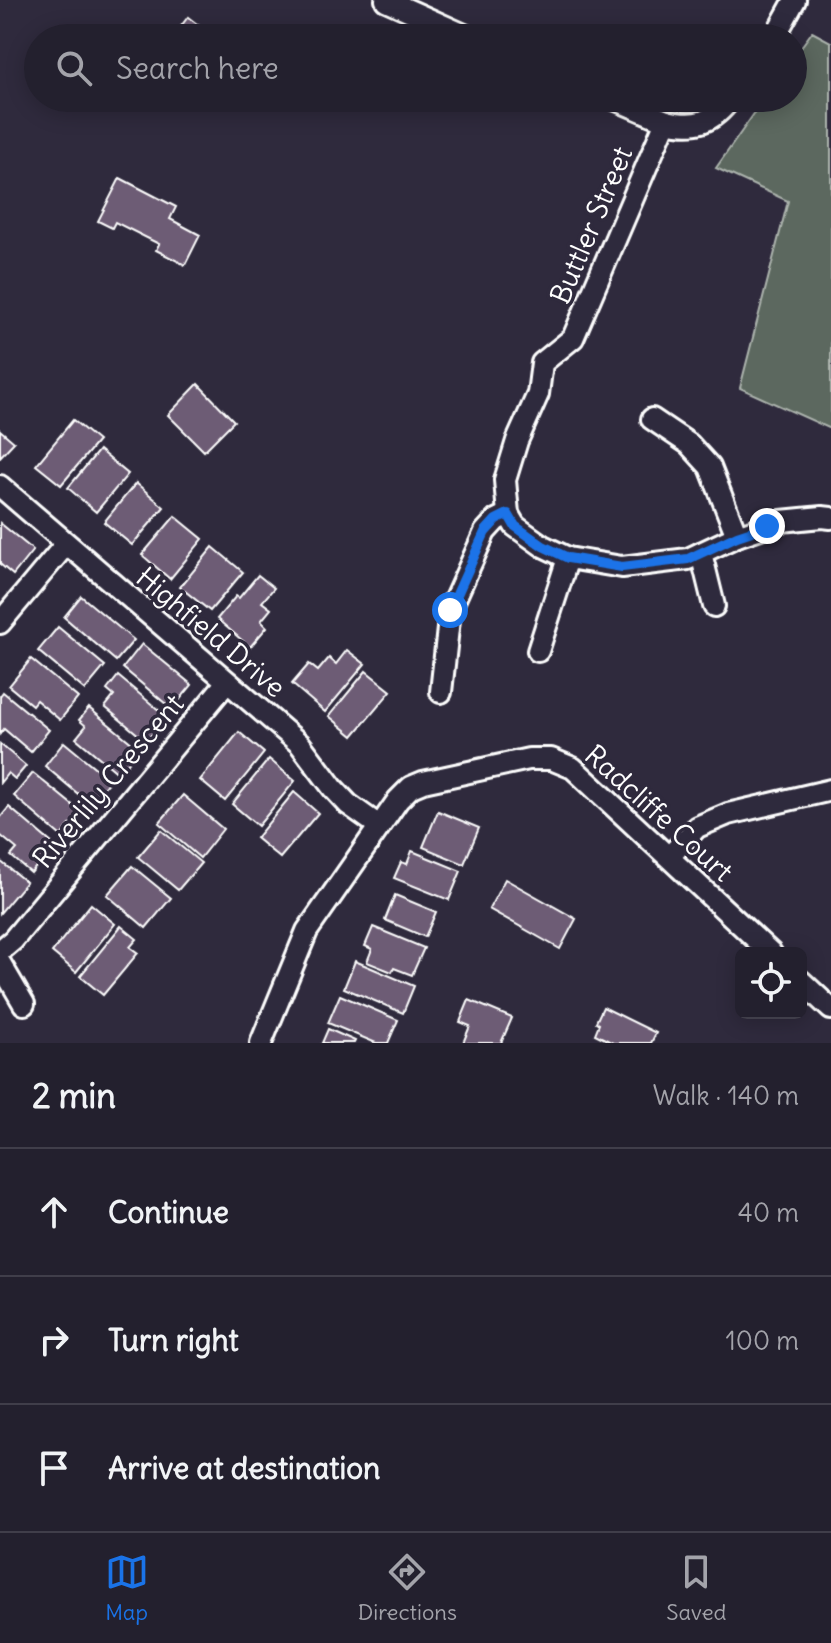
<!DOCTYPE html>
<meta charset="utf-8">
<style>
body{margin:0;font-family:Delius,sans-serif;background:#2b2836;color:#f1f3f6}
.controls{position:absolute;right:24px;bottom:24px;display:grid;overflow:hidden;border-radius:12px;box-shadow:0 4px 20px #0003}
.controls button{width:72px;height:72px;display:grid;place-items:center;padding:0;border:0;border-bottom:2px solid #403e4a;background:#23202e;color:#f1f3f6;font:40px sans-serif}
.stop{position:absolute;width:24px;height:24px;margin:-18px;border:6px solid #1a73e8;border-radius:50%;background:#fff}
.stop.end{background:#1a73e8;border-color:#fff;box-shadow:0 2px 8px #0008}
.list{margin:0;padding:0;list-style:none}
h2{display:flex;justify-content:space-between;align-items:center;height:104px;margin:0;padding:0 32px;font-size:34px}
h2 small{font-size:26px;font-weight:400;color:#a3a3aa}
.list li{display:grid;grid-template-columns:52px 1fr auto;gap:24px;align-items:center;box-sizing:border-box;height:128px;padding:0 32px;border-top:2px solid #403e4a}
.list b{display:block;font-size:30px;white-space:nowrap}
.list em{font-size:26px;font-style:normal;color:#a3a3aa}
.icon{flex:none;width:44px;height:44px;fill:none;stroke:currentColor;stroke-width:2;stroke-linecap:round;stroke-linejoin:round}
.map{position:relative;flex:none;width:831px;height:1043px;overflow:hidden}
.search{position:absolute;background:#23202e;box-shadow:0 4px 20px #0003;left:24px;right:24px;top:24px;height:88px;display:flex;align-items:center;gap:20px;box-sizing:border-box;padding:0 28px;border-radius:44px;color:#a3a3aa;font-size:30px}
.sheet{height:488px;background:#23202e}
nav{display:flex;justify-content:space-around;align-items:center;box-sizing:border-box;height:112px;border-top:2px solid #403e4a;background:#23202e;font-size:22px;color:#a3a3aa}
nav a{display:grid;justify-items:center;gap:4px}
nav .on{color:#1a73e8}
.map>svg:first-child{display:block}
.green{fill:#5b685e;stroke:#adb4ae;stroke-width:2}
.building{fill:#6d5b74;stroke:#fff;stroke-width:2}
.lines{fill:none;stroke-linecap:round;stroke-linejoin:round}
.minor-casing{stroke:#fff;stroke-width:26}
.minor{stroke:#2f2a3d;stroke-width:20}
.route{stroke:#1a73e8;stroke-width:10}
.labels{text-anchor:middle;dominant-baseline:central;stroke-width:7;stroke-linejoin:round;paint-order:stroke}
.street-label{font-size:28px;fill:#fff;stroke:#2f2a3d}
</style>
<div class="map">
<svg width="831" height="1043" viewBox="0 0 831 1043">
<rect width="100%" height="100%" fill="#2f2a3d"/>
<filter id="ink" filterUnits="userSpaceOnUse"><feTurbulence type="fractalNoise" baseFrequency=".0125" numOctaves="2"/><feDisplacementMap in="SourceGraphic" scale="16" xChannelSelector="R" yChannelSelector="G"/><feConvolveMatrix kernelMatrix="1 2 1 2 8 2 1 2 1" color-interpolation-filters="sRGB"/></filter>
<g filter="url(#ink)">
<path class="green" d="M812 32 831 42V429L740 388 788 201 716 168 765 98H793V58Z"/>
<g class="building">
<path d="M188 17 215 38H172Z"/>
<path d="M120 178 176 207 170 219 200 235 185 265 156 250 159 244 115 222 112 228 98 221Z"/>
<path d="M198 384 234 421 204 451 168 415Z"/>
<path d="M73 420 98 441 61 485 36 465Z"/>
<path d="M0 430 14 442 0 457Z"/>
<path d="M99 450 128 474 96 512 68 488Z"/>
<path d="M136 483 164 507 132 545 104 522Z"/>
<path d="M175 516 203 539 170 579 142 555Z"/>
<path d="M0 523 33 550 13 575 0 564Z"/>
<path d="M213 547 243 572 210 611 180 587Z"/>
<path d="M258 575 274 588 262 602 271 609 261 621 267 627 250 647 217 619 236 596 239 598Z"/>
<path d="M81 596 134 640 116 661 64 617Z"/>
<path d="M58 627 105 666 85 690 38 651Z"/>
<path d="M142 644 192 685 172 709 123 668Z"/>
<path d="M347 650 365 664 325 712 292 684 309 664 318 671 329 658 336 664Z"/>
<path d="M31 659 78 698 60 720 36 700 32 705 9 686Z"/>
<path d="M366 671 391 691 353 736 329 716Z"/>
<path d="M118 676 167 717 146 741 105 707 114 696 107 690Z"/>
<path d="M3 692 49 730 31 752 4 729 0 734V696Z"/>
<path d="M89 708 139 749 119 774 76 738 86 726 79 720Z"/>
<path d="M239 732 264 753 225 801 200 780Z"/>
<path d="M64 742 110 780 90 804 45 766Z"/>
<path d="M0 744 26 766 15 779 8 773 0 783Z"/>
<path d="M269 759 295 781 258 826 232 804Z"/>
<path d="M33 773 81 812 61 836 14 796Z"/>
<path d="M294 792 318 813 280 858 256 838Z"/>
<path d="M183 795 223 829 200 858 159 823Z"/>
<path d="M9 807 54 845 31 873 11 856 17 849 0 835V818Z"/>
<path d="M438 811 479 828 464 864 423 847Z"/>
<path d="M161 830 201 863 178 890 138 857Z"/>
<path d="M412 851 461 871 449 900 394 878 401 862 407 864Z"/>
<path d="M0 861 26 882 0 913Z"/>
<path d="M132 866 171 898 146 928 107 895Z"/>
<path d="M505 879 576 919 560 949 489 909Z"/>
<path d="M395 895 436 912 425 937 385 920Z"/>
<path d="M91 904 115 924 76 972 52 952Z"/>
<path d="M121 926 137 939 130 947 138 953 103 995 80 976Z"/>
<path d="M373 927 424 948 412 975 394 968 392 972 367 962 372 949 365 946Z"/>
<path d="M355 961 414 986 403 1013 344 988Z"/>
<path d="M340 995 398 1020 388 1043H376L328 1023Z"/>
<path d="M469 1000 512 1018 501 1043H463L470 1026 460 1022Z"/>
<path d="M603 1007 656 1033 651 1043H613L595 1034 599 1024 596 1022Z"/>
<path d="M328 1029 355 1041 354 1043H322Z"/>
</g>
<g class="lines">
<g class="minor-casing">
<g id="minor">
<path d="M386 0 471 38"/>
<path d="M774 38 795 0"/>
<path d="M612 98 666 121"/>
<path d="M731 98C713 123 696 128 666 121L573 338 542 363 538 394 517 441 505 480 508 514 515 526 543 546 568 558 622 567 688 559 737 536 781 521 822 517 831 518"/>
<path d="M652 419 689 444 710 467 737 536"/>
<path d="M0 486 300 744 333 788 348 804 379 826"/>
<path d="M701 553 714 606"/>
<path d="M0 623 66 544"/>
<path d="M538 651 568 558"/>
<path d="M441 692 450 610 485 532 496 520 508 514"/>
<path d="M669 857 697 827 728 814 831 790"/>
<path d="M0 951 13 940 227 682"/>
<path d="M0 963 24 1004"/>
<path d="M801 981 831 1009"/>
<path d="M261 1043 307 931 398 800 411 787 423 782 529 759H551L573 768 771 953"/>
</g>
</g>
<use href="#minor" class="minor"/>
</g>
</g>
<g class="lines" filter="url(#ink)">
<path class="route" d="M450 610 485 532 496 520 508 514 515 526 543 546 568 558 622 567 688 559 737 536 767 526"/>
</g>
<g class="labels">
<g class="street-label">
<text transform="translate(591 225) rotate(-67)">Buttler Street</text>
<text transform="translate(211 632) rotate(40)">Highfield Drive</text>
<text transform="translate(108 781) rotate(-50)">Riverlily Crescent</text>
<text transform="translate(659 813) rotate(42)">Radcliffe Court</text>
</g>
</g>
</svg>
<div class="controls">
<button><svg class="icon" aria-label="locate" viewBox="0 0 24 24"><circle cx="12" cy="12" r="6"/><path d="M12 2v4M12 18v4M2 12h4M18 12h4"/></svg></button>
</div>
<div class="stop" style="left:450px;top:610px"></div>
<div class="stop end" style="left:767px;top:526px"></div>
<div class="search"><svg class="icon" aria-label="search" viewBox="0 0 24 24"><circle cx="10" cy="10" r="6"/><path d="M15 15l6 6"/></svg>Search here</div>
</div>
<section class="sheet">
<h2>2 min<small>Walk · 140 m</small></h2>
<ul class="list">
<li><svg class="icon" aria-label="ahead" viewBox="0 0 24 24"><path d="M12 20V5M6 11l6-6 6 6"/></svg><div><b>Continue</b></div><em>40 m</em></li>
<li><svg class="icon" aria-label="right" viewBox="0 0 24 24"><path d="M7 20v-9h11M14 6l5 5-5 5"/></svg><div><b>Turn right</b></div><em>100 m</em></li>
<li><svg class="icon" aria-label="arrive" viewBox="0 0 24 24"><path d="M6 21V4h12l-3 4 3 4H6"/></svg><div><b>Arrive at destination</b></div></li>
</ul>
</section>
<nav>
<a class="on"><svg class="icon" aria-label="map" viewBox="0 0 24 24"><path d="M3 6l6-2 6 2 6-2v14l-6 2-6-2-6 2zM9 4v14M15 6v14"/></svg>Map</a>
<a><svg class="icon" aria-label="directions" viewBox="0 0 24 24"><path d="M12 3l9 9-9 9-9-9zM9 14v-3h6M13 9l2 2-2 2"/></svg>Directions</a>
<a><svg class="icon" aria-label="saved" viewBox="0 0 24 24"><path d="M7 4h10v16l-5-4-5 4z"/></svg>Saved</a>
</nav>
